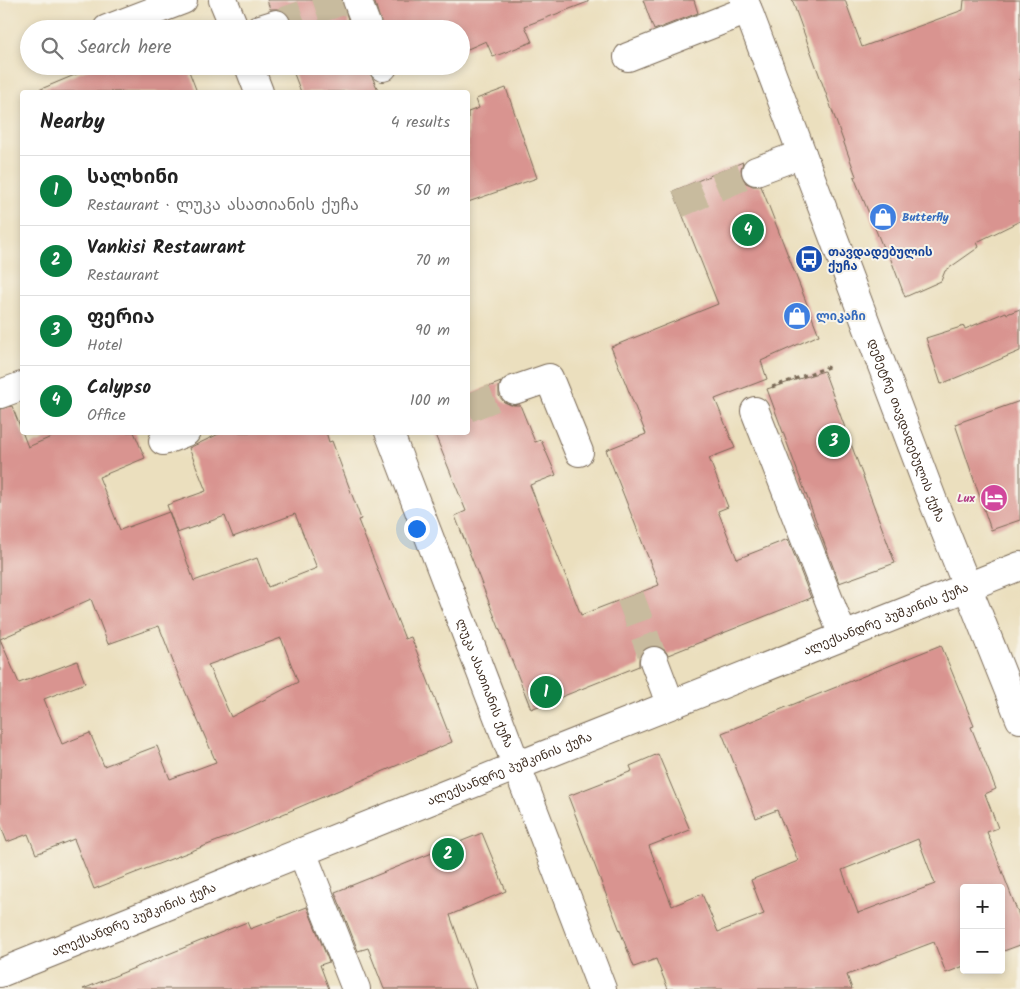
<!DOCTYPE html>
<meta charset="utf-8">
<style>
body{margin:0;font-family:Kalam,"Noto Sans Georgian",sans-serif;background:#f6f6f6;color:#222}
.controls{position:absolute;right:15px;bottom:15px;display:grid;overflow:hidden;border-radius:5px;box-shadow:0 2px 8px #0003}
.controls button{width:45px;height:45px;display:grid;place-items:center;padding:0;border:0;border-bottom:1px solid #e0e0e0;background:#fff;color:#222;font:25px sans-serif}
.you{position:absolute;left:416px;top:528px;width:18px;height:18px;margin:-12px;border:4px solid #fff;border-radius:50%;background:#1a73e8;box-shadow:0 0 0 8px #1a73e833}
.badge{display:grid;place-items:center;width:32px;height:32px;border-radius:50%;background:#0b8043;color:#fff;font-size:16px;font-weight:700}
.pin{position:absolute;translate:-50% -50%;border:2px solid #fff;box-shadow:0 1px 5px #0006}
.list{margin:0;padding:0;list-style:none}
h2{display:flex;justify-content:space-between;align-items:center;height:65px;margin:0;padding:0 20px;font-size:21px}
h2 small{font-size:16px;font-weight:400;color:#767676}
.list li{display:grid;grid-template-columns:32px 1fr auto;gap:15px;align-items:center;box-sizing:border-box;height:70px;padding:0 20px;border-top:1px solid #e0e0e0}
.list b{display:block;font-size:19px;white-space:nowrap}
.list p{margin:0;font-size:16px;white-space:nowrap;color:#767676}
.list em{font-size:16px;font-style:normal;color:#767676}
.icon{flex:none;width:28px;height:28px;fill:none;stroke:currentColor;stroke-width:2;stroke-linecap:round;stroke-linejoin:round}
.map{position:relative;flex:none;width:1020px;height:989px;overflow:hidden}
.search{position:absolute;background:#fff;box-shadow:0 2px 8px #0003;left:20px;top:20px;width:450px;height:55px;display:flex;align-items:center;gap:12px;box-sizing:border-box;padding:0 18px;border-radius:28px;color:#767676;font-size:19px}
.panel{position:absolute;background:#fff;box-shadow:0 2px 8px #0003;left:20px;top:90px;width:450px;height:345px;border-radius:5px}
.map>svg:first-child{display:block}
.building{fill:#d99490;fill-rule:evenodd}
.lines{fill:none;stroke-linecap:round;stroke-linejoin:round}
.minor-tunnel{stroke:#c8bb9e;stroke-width:28;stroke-dasharray:28 14;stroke-linecap:butt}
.minor-casing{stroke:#796956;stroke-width:30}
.path{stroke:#796956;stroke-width:3;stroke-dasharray:4 4;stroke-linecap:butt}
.minor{stroke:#fff;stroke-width:28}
.labels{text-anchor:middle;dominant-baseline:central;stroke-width:4;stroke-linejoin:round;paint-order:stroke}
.shop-label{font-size:12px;font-weight:bold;fill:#366cbe;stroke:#f7f3e8;text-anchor:start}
.transit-label{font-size:12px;font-weight:bold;fill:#164399;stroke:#f7f3e8;text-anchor:start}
.street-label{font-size:12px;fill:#3b2a1e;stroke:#f7f3e8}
.hotel-label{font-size:12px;font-weight:bold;fill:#b23c85;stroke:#f7f3e8;text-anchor:end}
</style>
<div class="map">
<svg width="1020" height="989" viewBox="0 0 1020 989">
<rect width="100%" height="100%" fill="#f7f3e8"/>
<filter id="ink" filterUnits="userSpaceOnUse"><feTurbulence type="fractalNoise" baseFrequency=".02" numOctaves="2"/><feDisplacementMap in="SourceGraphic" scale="10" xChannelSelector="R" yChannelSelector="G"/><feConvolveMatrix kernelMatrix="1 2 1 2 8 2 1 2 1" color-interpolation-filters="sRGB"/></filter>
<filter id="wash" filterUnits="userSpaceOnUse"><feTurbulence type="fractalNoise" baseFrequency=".0096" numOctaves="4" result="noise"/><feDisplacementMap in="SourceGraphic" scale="20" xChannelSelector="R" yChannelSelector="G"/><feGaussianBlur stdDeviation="1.12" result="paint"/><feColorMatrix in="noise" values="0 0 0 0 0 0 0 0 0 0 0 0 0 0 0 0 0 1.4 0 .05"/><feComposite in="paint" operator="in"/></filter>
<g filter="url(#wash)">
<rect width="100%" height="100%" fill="#ebdfbe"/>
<g id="blocks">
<g class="building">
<path d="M267 0H342L351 29H291V20L287 13 279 9H270Z"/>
<path d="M374 0H588V2L525 26 532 42 493 57 486 41 461 52V29H383Z"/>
<path d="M643 0H694L698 13 654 30Z"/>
<path d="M792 0H845L862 47 963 10 964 0H1020V221L977 242 979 247 945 271 941 281 905 297 887 249 884 250 854 177 856 176Z"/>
<path d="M96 66H187L197 92H34Z"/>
<path d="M291 66H367L379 92H301Z"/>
<path d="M506 88 537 178 468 202V112L479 108 476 99Z"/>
<path d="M743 162 741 169 742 177 746 183 753 186H761L819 335 761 361 767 379 715 399 735 448 709 458 728 507 718 511 737 559 788 539 811 598 668 655 664 649 657 646 648 647 642 652 639 658V666L531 709 455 516 466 511 434 432H468V395L501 382 499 387V396L504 402 511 405H520L535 442 541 440 556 475 530 485 581 615 659 585 606 450 646 434 611 347 718 304 673 191Z"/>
<path d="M1020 309V351L941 384 926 338 964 326 965 329 1006 312 1007 314Z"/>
<path d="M824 371 895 563 839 583 767 389Z"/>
<path d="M1020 401V520L991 530 955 424Z"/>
<path d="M12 406 28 447 63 432H134L145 458 99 477 120 530 169 512 194 581 257 558 268 587 317 568 295 514 233 537 225 516 177 533 167 505 206 491 189 448 223 432H326L329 442 332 441 361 519 358 520 405 639 411 637 452 742 243 831 94 889 74 839 36 854 28 834 7 842 0 824V409ZM91 599 108 644 159 626 181 682 216 762 170 779 157 746 104 766 90 733 62 744 44 699 85 683 77 661 19 683 0 639ZM281 638 298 682 231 717 208 665Z"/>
<path d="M941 645 974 726 971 727 996 789 985 794 998 828 987 832 1020 918V945L1001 952V888H964V966L946 973 934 942 847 975 852 989H668L656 959 634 967 568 796 632 771 630 766 658 754 690 830 649 846 672 906 702 894 718 932 764 914 751 880 798 861 777 810 756 818 722 733ZM918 839 935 884 858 913 842 870Z"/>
<path d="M482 833 506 891 450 915 476 989H384L368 948 358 951 335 892Z"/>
<path d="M307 907 329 962 320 965 329 989H83L247 922 250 929Z"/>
</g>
</g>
</g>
<g filter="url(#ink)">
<use href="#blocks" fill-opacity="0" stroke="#796956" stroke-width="1"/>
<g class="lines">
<g class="minor-tunnel">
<path d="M276 24 345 0"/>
<path d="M678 204 756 171"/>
<path d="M468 408 514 390"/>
<path d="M630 596 654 661"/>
</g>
<g class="minor-casing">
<g id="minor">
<path d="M223 0 235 29"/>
<path d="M357 0 368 29"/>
<path id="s1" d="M744 0 933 501 1020 719"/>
<path d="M107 29 183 0"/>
<path d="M260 29 276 24"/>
<path d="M628 57 748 10"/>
<path d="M249 66 259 92"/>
<path d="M383 66V67"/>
<path d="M756 171 802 154"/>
<path d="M514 390 549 378 579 452"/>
<path d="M0 394 22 386"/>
<path d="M755 411 843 636"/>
<path id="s2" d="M389 432 602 989"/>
<path d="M163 441 186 432"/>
<path d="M654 661 670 703"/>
<path d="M302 852 356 989"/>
<path id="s3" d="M0 973C340 837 679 700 1020 566"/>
</g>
</g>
<path class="path" d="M772 387 831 366"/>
<use href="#minor" class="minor"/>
</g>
</g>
<defs>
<g id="shop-disc" transform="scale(1.4375)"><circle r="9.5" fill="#3f7fe0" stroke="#f7f3e8"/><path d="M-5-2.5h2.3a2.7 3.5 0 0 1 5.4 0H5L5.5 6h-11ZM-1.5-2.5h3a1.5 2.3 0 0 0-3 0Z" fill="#fff"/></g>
<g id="bus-disc" transform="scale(1.4375)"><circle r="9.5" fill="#1a4fb4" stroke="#f7f3e8"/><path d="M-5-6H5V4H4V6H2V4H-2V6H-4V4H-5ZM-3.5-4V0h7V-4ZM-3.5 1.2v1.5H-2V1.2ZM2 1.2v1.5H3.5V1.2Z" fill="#fff"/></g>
<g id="hotel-disc" transform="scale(1.4375)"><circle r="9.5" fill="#d1479c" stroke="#f7f3e8"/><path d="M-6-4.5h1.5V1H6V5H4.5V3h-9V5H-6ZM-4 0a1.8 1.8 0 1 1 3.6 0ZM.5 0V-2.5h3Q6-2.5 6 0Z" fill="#fff"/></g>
</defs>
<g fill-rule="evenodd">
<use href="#shop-disc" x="883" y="217"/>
<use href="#bus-disc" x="809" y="259"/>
<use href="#shop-disc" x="797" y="316"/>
<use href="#hotel-disc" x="994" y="498"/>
</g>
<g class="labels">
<g class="shop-label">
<text x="902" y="217">Butterfly</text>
<text x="816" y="316">ლიკაჩი</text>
</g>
<g class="transit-label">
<text x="828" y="252">თავდადებულის<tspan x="828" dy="14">ქუჩა</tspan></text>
</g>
<g class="street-label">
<text stroke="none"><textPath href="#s1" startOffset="460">დემეტრე თავდადებულის ქუჩა</textPath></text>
<text stroke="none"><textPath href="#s3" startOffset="954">ალექსანდრე პუშკინის ქუჩა</textPath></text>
<text stroke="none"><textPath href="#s2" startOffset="269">ლუკა ასათიანის ქუჩა</textPath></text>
<text stroke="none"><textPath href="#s3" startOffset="549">ალექსანდრე პუშკინის ქუჩა</textPath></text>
<text stroke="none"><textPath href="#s3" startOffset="144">ალექსანდრე პუშკინის ქუჩა</textPath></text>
</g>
<g class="hotel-label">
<text x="975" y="498">Lux</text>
</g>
</g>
</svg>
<div class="controls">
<button>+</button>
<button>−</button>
</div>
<div class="you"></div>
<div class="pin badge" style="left:546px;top:692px">1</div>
<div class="pin badge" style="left:448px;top:854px">2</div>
<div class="pin badge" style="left:834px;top:441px">3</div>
<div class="pin badge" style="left:748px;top:230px">4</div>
<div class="search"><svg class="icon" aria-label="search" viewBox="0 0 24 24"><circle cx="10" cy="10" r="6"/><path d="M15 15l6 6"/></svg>Search here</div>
<section class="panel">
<h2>Nearby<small>4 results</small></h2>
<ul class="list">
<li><span class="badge">1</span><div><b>სალხინი</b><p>Restaurant · ლუკა ასათიანის ქუჩა</p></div><em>50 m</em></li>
<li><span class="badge">2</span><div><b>Vankisi Restaurant</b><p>Restaurant</p></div><em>70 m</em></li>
<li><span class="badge">3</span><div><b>ფერია</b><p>Hotel</p></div><em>90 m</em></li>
<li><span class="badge">4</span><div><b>Calypso</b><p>Office</p></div><em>100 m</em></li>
</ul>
</section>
</div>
